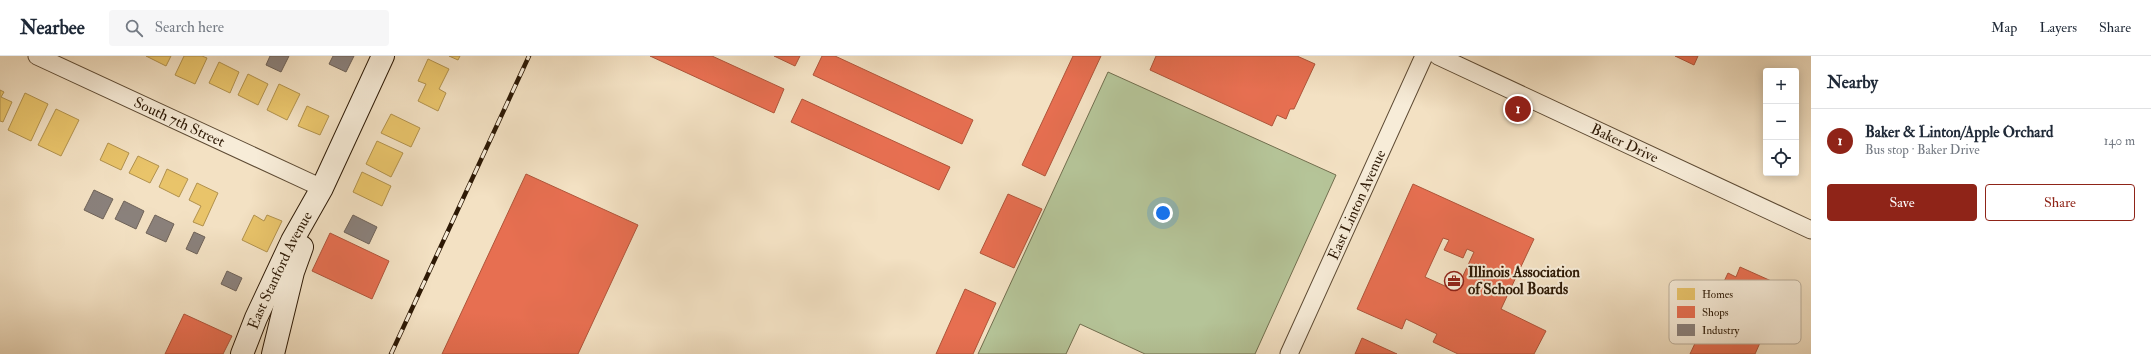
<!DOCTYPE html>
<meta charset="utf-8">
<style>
body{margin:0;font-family:"IM FELL Double Pica",serif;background:#f6f6f7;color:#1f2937}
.controls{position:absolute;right:12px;top:12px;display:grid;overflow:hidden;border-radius:4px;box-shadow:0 2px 10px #0003}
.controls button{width:36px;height:36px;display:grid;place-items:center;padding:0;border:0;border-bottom:1px solid #e0e1e3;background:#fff;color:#1f2937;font:20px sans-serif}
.you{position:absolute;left:1163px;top:157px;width:14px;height:14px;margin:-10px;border:3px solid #fff;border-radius:50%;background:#1a73e8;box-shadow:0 0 0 6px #1a73e833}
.badge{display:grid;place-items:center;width:26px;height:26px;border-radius:50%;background:#8f2418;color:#fff;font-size:13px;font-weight:700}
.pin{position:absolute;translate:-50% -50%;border:2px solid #fff;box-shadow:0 1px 4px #0006}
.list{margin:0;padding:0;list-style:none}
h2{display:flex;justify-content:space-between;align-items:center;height:52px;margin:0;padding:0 16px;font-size:17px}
h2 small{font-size:13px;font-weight:400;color:#747a83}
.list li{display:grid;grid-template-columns:26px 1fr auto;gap:12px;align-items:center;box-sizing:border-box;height:64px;padding:0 16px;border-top:1px solid #e0e1e3}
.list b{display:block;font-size:15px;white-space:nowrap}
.list p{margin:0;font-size:13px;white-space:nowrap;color:#747a83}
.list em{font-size:13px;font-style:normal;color:#747a83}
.actions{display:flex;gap:8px;padding:12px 16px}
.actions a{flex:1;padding:9px 0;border:1px solid #8f2418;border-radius:4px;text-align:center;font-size:14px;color:#8f2418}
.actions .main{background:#8f2418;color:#fff}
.icon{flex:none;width:22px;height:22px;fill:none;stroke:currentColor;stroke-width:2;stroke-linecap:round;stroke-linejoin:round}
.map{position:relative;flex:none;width:1811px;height:298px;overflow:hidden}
header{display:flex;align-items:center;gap:24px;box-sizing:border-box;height:56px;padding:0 20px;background:#fff;border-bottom:1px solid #e0e1e3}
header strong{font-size:19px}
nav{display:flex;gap:22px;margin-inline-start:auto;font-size:14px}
.search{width:280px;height:36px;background:#f6f6f7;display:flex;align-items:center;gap:10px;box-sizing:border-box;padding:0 14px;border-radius:4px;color:#747a83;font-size:15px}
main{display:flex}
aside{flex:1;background:#fff}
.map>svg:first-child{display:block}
.green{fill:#b5c498;stroke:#716e4e}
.homes{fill:#e9c46a;stroke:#b1914c}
.shops{fill:#e76f51;stroke:#af553a;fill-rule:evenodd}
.industry{fill:#8a817c;stroke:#6e6258}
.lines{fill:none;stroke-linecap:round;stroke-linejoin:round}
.minor-casing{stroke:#5e4b34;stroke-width:19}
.secondary-casing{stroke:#2d1905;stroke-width:24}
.minor{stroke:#f7ecd8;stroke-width:17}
.secondary{stroke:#f7ecd8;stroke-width:22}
.rail-casing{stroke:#2d1905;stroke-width:4.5}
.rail{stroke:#f7ecd8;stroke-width:3;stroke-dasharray:9;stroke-linecap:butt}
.labels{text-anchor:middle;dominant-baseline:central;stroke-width:4;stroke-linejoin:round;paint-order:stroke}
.street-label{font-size:15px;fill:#2d1905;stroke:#f7ecd8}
.poi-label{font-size:15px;font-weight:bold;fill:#2d1905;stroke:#f7ecd8;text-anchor:start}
.key{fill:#f7ecd8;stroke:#baad99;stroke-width:1}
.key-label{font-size:11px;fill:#2d1905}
</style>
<header>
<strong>Nearbee</strong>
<div class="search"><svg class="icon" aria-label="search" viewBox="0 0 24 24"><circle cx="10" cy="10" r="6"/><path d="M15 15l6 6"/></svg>Search here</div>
<nav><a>Map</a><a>Layers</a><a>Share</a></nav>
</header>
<main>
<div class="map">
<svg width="1811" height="298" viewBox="0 0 1811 298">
<rect width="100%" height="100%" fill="#f3e1c3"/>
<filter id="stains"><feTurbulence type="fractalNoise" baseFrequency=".005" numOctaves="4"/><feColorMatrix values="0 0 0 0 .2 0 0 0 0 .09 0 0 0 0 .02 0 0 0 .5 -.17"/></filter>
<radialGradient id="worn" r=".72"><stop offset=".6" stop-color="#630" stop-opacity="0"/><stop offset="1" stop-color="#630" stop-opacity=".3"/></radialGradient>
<path class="green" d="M1108 16 1336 119 1255 298H1145L1080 268 1066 298H978Z"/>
<g class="homes">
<path d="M146 0H171L166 10Z"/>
<path d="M184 0H202L207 2 195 28 175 19Z"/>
<path d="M449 0H460L458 4Z"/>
<path d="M428 3 449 13 439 33 446 37 438 55 418 45 426 28 418 25Z"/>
<path d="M219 6 239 16 230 37 209 27Z"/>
<path d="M248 18 268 28 258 49 238 39Z"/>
<path d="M279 28 300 38 287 64 267 54Z"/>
<path d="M0 34 4 36 1 41 12 46 3 66 0 65Z"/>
<path d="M25 37 48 48 31 85 8 74Z"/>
<path d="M307 50 329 60 320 79 298 70Z"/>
<path d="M56 53 79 64 61 100 38 89Z"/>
<path d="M391 58 420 72 411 91 381 77Z"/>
<path d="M377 85 403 97 391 121 366 108Z"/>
<path d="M108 87 129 97 121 114 100 104Z"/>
<path d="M138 100 159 110 150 127 129 117Z"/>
<path d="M167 113 188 123 179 141 159 131Z"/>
<path d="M362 116 391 130 382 150 353 136Z"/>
<path d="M197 127 218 137 203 170 193 166 201 150 189 144Z"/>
<path d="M254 159 264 165 267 159 282 165 267 196 242 184Z"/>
</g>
<g class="shops">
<path d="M650 0H712L784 33 774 57Z"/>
<path d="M774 0H800L795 10Z"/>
<path d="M822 0H835L973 64 962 88 813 19Z"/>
<path d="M1073 0H1101L1045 120 1022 109Z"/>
<path d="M1156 0H1297L1315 8 1294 53H1290L1286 63 1277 59 1272 70 1150 14Z"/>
<path d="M1675 0H1698L1694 9Z"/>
<path d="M802 43 950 111 939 134 791 66Z"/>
<path d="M526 118 638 169 578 298H442Z"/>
<path d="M1413 128 1534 183 1501 253 1546 275 1534 298H1458L1433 286 1437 278 1406 263 1402 273 1357 253ZM1443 182 1449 184 1444 194 1463 202 1467 193 1474 196 1456 235 1425 221Z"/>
<path d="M1008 138 1042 153 1014 212 980 197Z"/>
<path d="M330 177 389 205 372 243 312 215Z"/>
<path d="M1740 211 1778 228 1772 241 1786 248 1783 256 1791 260 1783 279 1774 275 1770 283 1763 280 1755 298H1690L1728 217 1736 221Z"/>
<path d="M965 233 996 247 973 298H936Z"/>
<path d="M184 258 232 280 223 298H165Z"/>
<path d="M1362 282 1397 298H1355Z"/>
</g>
<g class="industry">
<path d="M270 0H289L281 16 266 9Z"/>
<path d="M333 0H354L346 16 329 8Z"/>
<path d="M94 134 113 143 103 163 84 154Z"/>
<path d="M124 145 144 155 136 173 115 163Z"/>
<path d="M155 159 174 168 166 186 146 177Z"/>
<path d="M353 159 377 171 369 188 344 176Z"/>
<path d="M194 176 205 181 197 198 186 193Z"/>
<path d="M227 215 242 222 236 235 221 228Z"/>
</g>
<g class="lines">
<g class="minor-casing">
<g id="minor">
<path id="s1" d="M37 0 322 132"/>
<path id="s2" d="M1438 0 1811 174"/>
<path id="s3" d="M1289 298 1424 0"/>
</g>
</g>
<g class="secondary-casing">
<g id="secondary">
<path id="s4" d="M242 298 256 262 292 185 322 132 383 0"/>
<path d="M273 298 293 216 302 191"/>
</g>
</g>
<use href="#minor" class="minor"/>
<use href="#secondary" class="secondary"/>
<g class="rail-casing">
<path id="rail" d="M391 298 529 0"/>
</g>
<use href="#rail" class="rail"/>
</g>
<defs>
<g id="office-ring" transform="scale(1)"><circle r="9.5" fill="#f7ecd8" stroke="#8f2418" stroke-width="1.5"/><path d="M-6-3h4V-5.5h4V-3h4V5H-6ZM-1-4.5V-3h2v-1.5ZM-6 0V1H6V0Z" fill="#8f2418"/></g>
</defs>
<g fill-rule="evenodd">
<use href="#office-ring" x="1454" y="225"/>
</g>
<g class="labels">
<g class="street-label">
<text stroke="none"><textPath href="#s1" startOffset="157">South 7th Street</textPath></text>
<text stroke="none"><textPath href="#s2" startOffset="206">Baker Drive</textPath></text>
<text stroke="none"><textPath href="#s3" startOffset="164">East Linton Avenue</textPath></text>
<text stroke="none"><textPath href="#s4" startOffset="92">East Stanford Avenue</textPath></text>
</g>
<g class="poi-label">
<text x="1468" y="216">Illinois Association<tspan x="1468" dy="17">of School Boards</tspan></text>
</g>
</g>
<rect x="1669" y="224" width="132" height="64" rx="6" class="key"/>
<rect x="1677" y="232" width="18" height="12" fill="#e9c46a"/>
<rect x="1677" y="250" width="18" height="12" fill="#e76f51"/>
<rect x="1677" y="268" width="18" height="12" fill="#8a817c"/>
<g class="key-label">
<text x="1702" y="242">Homes</text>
<text x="1702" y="260">Shops</text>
<text x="1702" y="278">Industry</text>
</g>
<rect width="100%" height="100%" filter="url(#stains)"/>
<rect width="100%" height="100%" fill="url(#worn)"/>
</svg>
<div class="controls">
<button>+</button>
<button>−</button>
<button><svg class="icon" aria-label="locate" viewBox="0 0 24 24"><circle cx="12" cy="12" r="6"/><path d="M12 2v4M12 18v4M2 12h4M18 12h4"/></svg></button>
</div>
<div class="you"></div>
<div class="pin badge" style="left:1518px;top:53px">1</div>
</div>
<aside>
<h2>Nearby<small></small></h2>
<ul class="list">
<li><span class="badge">1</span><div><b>Baker &amp; Linton/Apple Orchard</b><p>Bus stop · Baker Drive</p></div><em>140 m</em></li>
</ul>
<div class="actions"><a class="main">Save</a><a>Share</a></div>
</aside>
</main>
